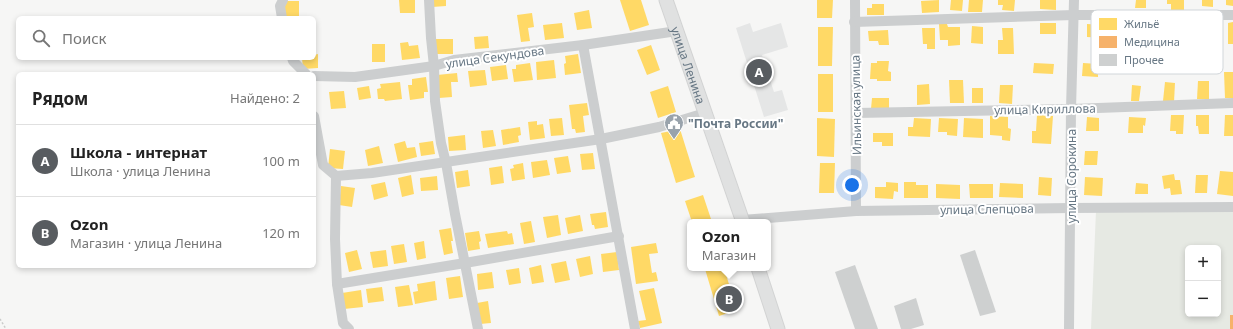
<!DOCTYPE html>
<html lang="ru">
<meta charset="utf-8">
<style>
body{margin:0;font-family:"Noto Sans",sans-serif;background:#f2f2f2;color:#222}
.controls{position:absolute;right:12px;bottom:12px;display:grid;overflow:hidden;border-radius:6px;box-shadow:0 2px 6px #0003}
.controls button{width:36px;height:36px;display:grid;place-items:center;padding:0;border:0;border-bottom:1px solid #e0e0e0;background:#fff;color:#222;font:20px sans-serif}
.you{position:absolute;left:852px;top:185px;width:14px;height:14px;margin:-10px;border:3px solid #fff;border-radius:50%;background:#1a73e8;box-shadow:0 0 0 6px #1a73e833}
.badge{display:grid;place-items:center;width:26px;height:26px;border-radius:50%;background:#585c60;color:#fff;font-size:13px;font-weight:700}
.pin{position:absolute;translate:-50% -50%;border:2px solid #fff;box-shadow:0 1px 4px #0006}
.popup{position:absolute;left:687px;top:219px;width:84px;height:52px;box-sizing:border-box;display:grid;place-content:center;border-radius:6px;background:#fff;filter:drop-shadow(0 1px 3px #0005);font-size:13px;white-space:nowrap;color:#767676}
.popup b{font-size:15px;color:#222}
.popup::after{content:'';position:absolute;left:50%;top:100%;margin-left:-8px;border:8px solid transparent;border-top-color:#fff}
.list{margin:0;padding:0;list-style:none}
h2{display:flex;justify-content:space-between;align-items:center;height:52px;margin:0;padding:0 16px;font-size:17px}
h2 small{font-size:13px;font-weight:400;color:#767676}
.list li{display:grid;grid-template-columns:26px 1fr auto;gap:12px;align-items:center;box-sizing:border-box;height:72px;padding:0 16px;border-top:1px solid #e0e0e0}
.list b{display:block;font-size:15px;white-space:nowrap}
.list p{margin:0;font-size:13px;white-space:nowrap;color:#767676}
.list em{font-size:13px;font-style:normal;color:#767676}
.icon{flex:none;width:22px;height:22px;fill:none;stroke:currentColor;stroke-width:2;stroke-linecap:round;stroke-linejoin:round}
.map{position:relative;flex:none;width:1233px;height:329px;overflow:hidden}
.search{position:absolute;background:#fff;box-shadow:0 2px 6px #0003;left:16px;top:16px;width:300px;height:44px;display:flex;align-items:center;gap:10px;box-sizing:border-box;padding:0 14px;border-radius:6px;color:#767676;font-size:15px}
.panel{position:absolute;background:#fff;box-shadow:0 2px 6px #0003;left:16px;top:72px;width:300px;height:196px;border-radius:6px}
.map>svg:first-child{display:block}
.built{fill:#e5e6e6}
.green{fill:#e6e9e3;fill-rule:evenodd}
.homes{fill:#ffd966}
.health{fill:#f6b26b}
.building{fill:#ced0d0}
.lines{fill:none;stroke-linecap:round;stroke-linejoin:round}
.major-casing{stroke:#d2d3d3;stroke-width:15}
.path{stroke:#cbcccb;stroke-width:1.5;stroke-dasharray:2 2;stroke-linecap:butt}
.minor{stroke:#cccecf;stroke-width:10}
.major{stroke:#e0e1e1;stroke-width:13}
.labels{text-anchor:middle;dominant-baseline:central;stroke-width:4;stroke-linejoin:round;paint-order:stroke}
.street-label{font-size:12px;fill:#677784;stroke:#fff}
.poi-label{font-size:12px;font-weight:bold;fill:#677784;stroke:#fff;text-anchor:start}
.key{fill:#fff;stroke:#d1d6da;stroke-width:1}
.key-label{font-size:11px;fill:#677784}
</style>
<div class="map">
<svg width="1233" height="329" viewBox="0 0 1233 329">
<rect width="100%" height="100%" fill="#f6f6f5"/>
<path class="built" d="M750 23 753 32 781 23 788 47 762 55 774 92 782 90 788 110 764 117 736 28Z"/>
<path class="green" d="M1096 211 1233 212V329H1091ZM1188 248H1218V314H1188Z"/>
<g class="homes">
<path d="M399 0H415V13H400Z"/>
<path d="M432 0H446V6L432 7Z"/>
<path d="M620 0H641L649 25 630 31Z"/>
<path d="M817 0H833L832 18H817Z"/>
<path d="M939 0V12L922 13 921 1Z"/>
<path d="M951 0H963L962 11 950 10Z"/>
<path d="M969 0H983L982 12H968Z"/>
<path d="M998 0H1015L1014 11 1002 10 1003 5H998Z"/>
<path d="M1040 0H1056V10L1040 9Z"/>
<path d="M1136 0H1146V8H1135Z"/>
<path d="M1167 0H1184V11H1171V4H1167Z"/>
<path d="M1202 0H1213V7L1202 6Z"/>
<path d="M1226 0H1233V6L1226 5Z"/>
<rect x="285" y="1" width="14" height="17"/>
<path d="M872 4H884V15H867V8H872Z"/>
<path d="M589 10 592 28 577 30 574 13Z"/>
<path d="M532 13 534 27 528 28 530 41 521 42 517 15Z"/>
<path d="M1233 22V44H1228V23Z"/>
<path d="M562 23 564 38 545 40 543 25Z"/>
<rect x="1040" y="23" width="16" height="11"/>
<path d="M1134 23H1148V35H1144V41L1134 40Z"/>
<path d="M1182 23 1183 41 1169 42V24Z"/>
<path d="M1208 23 1209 33 1195 34V24Z"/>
<path d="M939 24H947L948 27H960V45L948 46V40H940Z"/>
<path d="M1087 24 1105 25 1104 38 1087 37Z"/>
<path d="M972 26 983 27V44L971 43Z"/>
<path d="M818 27H833L832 66H818Z"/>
<path d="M922 28H935V49H927V44H923Z"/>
<path d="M1002 28H1013L1014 54H998V40H1003Z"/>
<path d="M888 30 889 45H879L878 41H869L868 31Z"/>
<path d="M488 36 489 48 475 49 474 37Z"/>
<rect x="436" y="39" width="17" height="15"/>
<path d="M408 42 409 46 418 45 420 58 402 60 400 43Z"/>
<rect x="372" y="44" width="13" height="18"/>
<path d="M651 45 660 70 647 75 637 50Z"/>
<path d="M318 54V68L303 69 302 58H314V55Z"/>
<path d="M578 54 581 73 565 75 564 64 566 63 565 56Z"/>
<path d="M554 60 556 78 537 80 536 62Z"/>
<path d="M877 61H889L888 71 891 72V81H877V79H870L871 63H877Z"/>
<path d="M530 63 533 80 514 82 512 69H516V65Z"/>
<path d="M1034 63 1054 64 1053 74 1033 73Z"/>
<path d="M1083 63 1098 64V77L1082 76Z"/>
<path d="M506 65 508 79 492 81 490 67Z"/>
<path d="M485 70 487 85 470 87 468 71Z"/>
<path d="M1224 72H1233V98H1225Z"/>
<path d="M457 73 458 82H451L452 97 439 98 437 75Z"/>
<rect x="818" y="74" width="15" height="38"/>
<path d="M426 77 428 92H424V98L410 100 408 85H412V79Z"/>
<path d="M949 80H963L964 103H950Z"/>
<path d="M1198 81H1209V99H1197Z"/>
<path d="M400 82 402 99 385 101 384 99H378L377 89 381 88 380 84Z"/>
<path d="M1165 82 1175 83 1174 102 1163 101Z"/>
<path d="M929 84 930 104 917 105V85Z"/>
<path d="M1000 85H1013L1012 104 999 103Z"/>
<path d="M1132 85 1141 86 1139 101H1131Z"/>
<path d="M369 86 371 98 359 100 357 88Z"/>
<path d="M668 86 676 112 658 118 650 92Z"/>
<rect x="972" y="88" width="11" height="15"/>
<path d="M344 91 346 108 331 109 329 92Z"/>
<path d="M872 98H889V109H871Z"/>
<path d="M587 103 589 115 583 116 585 132 576 133 575 129H572L569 105Z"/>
<path d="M1037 115 1053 116 1051 144 1032 143V131H1036Z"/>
<path d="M1171 115H1184L1183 134H1176V131H1170Z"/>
<path d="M1196 115H1209V134H1199L1198 126H1196Z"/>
<path d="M1225 115H1233V136H1224Z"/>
<path d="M990 116 1008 117V128L1011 129 1010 141 1002 140V136L990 135Z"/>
<path d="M1087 117 1099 118V131H1086Z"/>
<path d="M1129 117 1146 118 1145 126 1143 125V133H1128Z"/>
<path d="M562 118 564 135 551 136 549 119Z"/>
<path d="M817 118 835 119 834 157 817 156Z"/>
<path d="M914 118 931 119 930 137 908 136V127H913Z"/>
<path d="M939 118 958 119 957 136 947 135V132H938Z"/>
<path d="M964 118 983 119V138L963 137Z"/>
<path d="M537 121V125L543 124 545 138 530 140 528 122Z"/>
<path d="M520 127 521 135 518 136 519 142 503 145 501 130Z"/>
<path d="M680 129 695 177 676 183 661 133Z"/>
<path d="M493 130 496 146 483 148 481 131Z"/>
<path d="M873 133H893V146H882V142H873Z"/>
<path d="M465 135 466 150 449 151 448 137Z"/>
<path d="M405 141 407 148 415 147 417 157 398 162 394 144Z"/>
<path d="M433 141 435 154 421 156 419 143Z"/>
<path d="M379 146 383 163 368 166 365 150Z"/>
<path d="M330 149 345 151 343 169 328 168Z"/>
<path d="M1085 151H1098L1097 165H1084Z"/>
<path d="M593 153 595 169 582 170 580 154Z"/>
<path d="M568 156 571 172 557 174 554 158Z"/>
<path d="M547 160 550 175 533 178 531 162Z"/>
<path d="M523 163 525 179 512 181 510 169 514 168 513 165Z"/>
<path d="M820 163H835L834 193H819Z"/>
<path d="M502 166 504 183 491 185 489 168Z"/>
<path d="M468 170 470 186 457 188 455 172Z"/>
<path d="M1220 171 1233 172V196L1217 194Z"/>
<path d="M1174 174 1175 180H1180L1182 194 1171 195 1170 188 1164 189 1162 176Z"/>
<path d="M411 175 414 194 402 197 398 178Z"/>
<path d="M1196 175H1208L1207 193H1195Z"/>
<path d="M437 176 438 190 421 191 420 178Z"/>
<path d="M1039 177 1052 178 1051 196 1038 195Z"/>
<path d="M1085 177 1103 178 1102 196 1084 195Z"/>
<path d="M385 182 388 196 374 200 371 185Z"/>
<path d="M886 182 898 183V192L894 191 893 199 875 198V187H886Z"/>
<path d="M904 182H916V185H928V198H904Z"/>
<path d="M1000 183 1023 184V198L999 197Z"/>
<path d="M1136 183 1148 184V194H1135Z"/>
<path d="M936 184 960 185V199L936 198Z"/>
<path d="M969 184H993V198H970Z"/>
<path d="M341 186 355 188 352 207 339 205Z"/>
<path d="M703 195 712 222H692L685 201Z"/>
<path d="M606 212 608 227 595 229 594 225H592L590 214Z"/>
<path d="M558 215 561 235 547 238 543 217Z"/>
<path d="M580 215 583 231 568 234 565 218Z"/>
<path d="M531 221 535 242 524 244 520 223Z"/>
<path d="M451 228 453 241H451L453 253 444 255 439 230Z"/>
<path d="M479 231 481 241 479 242 480 249 468 251 465 233Z"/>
<path d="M507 231 508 234 512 233 514 244 488 248 485 234Z"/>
<path d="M424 241 426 258 417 260 414 243Z"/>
<path d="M656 243 658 253 649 254 652 273 656 272 658 281 636 284 631 247Z"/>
<path d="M404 244 407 262 394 264 391 246Z"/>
<path d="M357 250 362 269 349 272 345 253Z"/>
<path d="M386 250 388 266 373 268 370 252Z"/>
<path d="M617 252 619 270 603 272 601 254Z"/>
<path d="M590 256 593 274 580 277 576 259Z"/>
<path d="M566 261 570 280 555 283 551 264Z"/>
<path d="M541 265 544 282 532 284 529 268Z"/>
<path d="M519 268 521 283 509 285 506 270Z"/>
<path d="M707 268H724L737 310 719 316 705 269Z"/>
<path d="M492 272 494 288 478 290 477 274Z"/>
<path d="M460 276 463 297 449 299 446 278Z"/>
<path d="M435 281 437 300 415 304 413 292 418 291 417 284Z"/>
<path d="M409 285 413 305 398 307 395 287Z"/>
<path d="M382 287 384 301 368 303 366 289Z"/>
<path d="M654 288 662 323 640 328 638 321 646 320 639 291Z"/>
<path d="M361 290 363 307 344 309 342 293Z"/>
<path d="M488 301 491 323 480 324 477 303Z"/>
</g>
<rect class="health" x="1230" y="315" width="3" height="14"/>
<g class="building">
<path d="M975 250 996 312 980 316 960 255Z"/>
<path d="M855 265 878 329H855L835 272Z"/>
<path d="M916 298 924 325 911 329H901L894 306Z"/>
</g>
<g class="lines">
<g class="major-casing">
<g id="major">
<path id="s1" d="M666 0 743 222"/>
<path d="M758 268 778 329"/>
</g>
</g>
<path class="path" d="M0 319 6 329"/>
<g class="minor">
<path d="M429 0 431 38 434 66 435 101 441 143 446 163 455 214 478 329"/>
<path d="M855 0 856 211"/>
<path d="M282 18 280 6 283 0"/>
<path d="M854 22 1074 15H1233"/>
<path d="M583 45 635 329"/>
<path d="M292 58 293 61 306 74"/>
<path d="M314 76 355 77 434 66 454 60 583 45 677 31"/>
<path d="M856 113 1071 109 1233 103"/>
<path d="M314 116 323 165 336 176 335 239 337 284 343 323 349 329"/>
<path d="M336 176 372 173 601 139 659 127 705 113"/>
<path d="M742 220 856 211 1071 208 1233 207"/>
<path d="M337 284 465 263 619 236"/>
<path d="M1069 329 1071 109 1074 0"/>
</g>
<use href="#major" class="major"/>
</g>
<defs>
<g id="civic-pin" transform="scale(1)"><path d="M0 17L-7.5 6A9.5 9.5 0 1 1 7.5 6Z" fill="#99a3ac" stroke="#fff"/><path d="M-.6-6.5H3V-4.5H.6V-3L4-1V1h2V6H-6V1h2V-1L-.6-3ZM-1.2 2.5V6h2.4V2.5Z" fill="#fff"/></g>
</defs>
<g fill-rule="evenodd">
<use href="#civic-pin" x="674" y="123"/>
</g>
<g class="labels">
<g class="street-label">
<text transform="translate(495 57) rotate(-8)">улица Секундова</text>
<text stroke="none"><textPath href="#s1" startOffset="69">улица Ленина</textPath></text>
<text transform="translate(856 105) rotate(-91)">Ильинская улица</text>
<text transform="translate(1045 109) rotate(-1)">улица Кириллова</text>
<text transform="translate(1071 176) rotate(-90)">улица Сорокина</text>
<text transform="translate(987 209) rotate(-1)">улица Слепцова</text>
</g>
<g class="poi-label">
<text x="688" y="123">"Почта России"</text>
</g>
</g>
<rect x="1091" y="10" width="132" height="64" rx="6" class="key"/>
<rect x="1099" y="18" width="18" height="12" fill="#ffd966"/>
<rect x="1099" y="36" width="18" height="12" fill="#f6b26b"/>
<rect x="1099" y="54" width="18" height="12" fill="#ced0d0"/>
<g class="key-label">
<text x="1124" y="28">Жильё</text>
<text x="1124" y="46">Медицина</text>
<text x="1124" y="64">Прочее</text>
</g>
</svg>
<div class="controls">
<button>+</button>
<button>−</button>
</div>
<div class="you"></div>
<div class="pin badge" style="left:759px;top:72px">A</div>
<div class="pin badge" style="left:729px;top:299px">B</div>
<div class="popup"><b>Ozon</b>Магазин</div>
<div class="search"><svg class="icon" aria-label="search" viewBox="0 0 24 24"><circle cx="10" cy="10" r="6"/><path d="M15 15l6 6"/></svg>Поиск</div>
<section class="panel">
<h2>Рядом<small>Найдено: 2</small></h2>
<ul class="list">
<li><span class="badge">A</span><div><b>Школа - интернат</b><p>Школа · улица Ленина</p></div><em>100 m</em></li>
<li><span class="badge">B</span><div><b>Ozon</b><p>Магазин · улица Ленина</p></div><em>120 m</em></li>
</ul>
</section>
</div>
